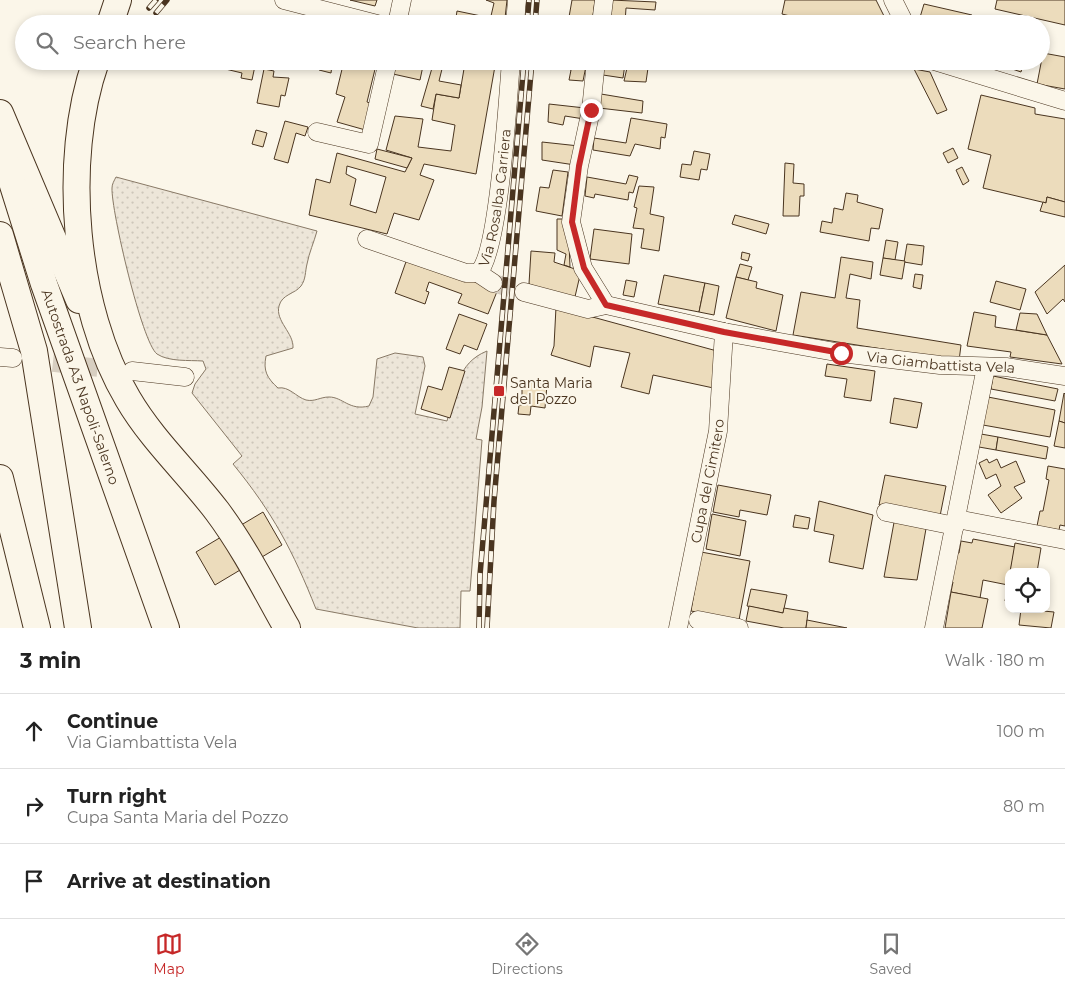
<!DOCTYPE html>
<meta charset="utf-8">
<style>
body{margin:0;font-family:Montserrat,sans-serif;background:#f2f2f2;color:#222}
.controls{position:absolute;right:15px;bottom:15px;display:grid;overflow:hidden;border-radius:10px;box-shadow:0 2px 8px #0003}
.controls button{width:45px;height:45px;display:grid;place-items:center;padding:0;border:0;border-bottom:1px solid #e0e0e0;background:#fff;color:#222;font:25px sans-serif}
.stop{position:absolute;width:15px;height:15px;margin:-11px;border:4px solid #c62828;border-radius:50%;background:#fff}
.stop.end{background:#c62828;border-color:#fff;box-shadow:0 1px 5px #0008}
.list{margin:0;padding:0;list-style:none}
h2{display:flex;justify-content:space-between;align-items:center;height:65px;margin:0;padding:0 20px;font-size:21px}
h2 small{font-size:16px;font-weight:400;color:#767676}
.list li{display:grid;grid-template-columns:32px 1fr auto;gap:15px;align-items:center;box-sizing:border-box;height:75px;padding:0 20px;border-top:1px solid #e0e0e0}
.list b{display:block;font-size:19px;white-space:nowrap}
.list p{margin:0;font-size:16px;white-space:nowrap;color:#767676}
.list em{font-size:16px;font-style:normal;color:#767676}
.icon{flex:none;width:28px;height:28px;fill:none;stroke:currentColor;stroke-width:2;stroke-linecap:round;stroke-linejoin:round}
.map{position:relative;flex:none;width:1065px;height:628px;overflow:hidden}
.search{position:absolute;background:#fff;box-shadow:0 2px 8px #0003;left:15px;right:15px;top:15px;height:55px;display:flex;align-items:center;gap:12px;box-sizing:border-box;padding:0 18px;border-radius:28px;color:#767676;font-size:19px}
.sheet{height:290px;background:#fff}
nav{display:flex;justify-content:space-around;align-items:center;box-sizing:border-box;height:70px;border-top:1px solid #e0e0e0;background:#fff;font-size:14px;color:#767676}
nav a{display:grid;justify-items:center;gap:2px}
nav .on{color:#c62828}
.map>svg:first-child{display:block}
.grass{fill:url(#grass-dots);stroke:#887966}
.building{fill:#ecdcbc;stroke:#4a3520;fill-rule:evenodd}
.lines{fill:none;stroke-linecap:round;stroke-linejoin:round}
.minor-tunnel{stroke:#d8cfc1;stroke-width:18;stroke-dasharray:18 9;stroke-linecap:butt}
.minor-casing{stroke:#4a3520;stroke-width:19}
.highway-casing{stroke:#4a3520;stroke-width:28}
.minor{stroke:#fbf6e9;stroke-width:18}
.highway{stroke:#fbf6e9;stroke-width:26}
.rail-casing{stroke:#4a3520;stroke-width:5.5}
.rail{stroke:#fbf6e9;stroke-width:4;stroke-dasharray:11;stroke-linecap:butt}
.route{stroke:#c62828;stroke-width:6}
.poi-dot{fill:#c62828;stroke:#fbf6e9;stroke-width:2}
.labels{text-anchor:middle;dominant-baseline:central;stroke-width:4;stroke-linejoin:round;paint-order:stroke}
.street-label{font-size:14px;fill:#4a3520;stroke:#fbf6e9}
.poi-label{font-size:14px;fill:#4a3520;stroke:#fbf6e9;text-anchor:start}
</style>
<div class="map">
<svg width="1065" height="628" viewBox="0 0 1065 628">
<defs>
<pattern id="grass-dots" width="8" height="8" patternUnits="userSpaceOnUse" patternTransform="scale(1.25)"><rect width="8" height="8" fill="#ede6d9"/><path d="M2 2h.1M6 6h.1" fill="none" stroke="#cdc6ba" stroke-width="1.8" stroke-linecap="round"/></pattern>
</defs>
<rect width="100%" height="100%" fill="#fbf6e9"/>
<path class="grass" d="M116 177 317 231C314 242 309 253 307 264 305 272 306 279 301 286 295 294 282 294 279 306 275 321 294 333 293 348L266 356C263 371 267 378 278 388 289 386 296 397 306 400 315 402 320 397 329 397 343 397 349 411 369 406L373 397 377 359 395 353 423 357 425 366 415 414 447 421C455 392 457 363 487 351L482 407 476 439 482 440 470 591H461L460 628H418L316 609C293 551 273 513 233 464L242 456 192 393 195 384 206 369 203 361C189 360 169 362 157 354 142 343 111 210 112 188 112 184 114 181 116 177Z"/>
<g class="building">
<path d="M350 0H377L375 6Z"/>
<path d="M486 0H507L505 18 491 16 494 3Z"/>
<path d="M572 0H595L592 24H572L573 18 569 17Z"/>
<path d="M610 0 656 2 655 10 626 8 625 23 633 24H609Z"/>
<path d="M785 0H876L888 24H822L782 14Z"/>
<path d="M997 0H1065V25L995 9Z"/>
<path d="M924 4 972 15V18L979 20 978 24H918Z"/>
<path d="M457 11 486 17 485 24H455Z"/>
<path d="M1043 53 1065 57V89L1037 84Z"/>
<path d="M218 61H256L252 80 241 78 242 73 217 67Z"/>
<path d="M344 61H377L367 102 377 105 369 131 337 122 345 97 336 94Z"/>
<path d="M396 61H424L420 80 393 74Z"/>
<path d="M569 61H587L583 81 569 80 571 70 568 69Z"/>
<path d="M604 61 625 64 623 78 603 75Z"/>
<path d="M637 61H649L646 82 624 81 627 68 636 69Z"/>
<rect x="793" y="61" width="12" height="7"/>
<path d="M989 61H1024L1021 72Z"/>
<path d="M321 62 332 65 331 73 319 70Z"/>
<path d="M465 63 495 66 476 174 424 164 420 175 434 180 419 220 394 213 387 234 309 215 316 179 330 183 337 153 405 172 412 158 386 150 395 116 423 119 418 147 451 151 455 125 432 120 436 94 459 98ZM347 166 386 177 376 213 350 205 356 179 346 174Z"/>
<path d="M432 68 442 69 439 81 461 85 459 98 436 94 433 109 421 106Z"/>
<path d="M264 69 274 71 273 77 289 78 285 96 281 95 279 107 257 103Z"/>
<path d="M914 69 930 72 947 110 937 114Z"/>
<path d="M601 94 643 101 642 113 599 108Z"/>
<path d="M981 95 1035 108V114L1065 119V202L1047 197 1046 203 983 188 991 155 968 149Z"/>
<path d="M549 104 585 108 584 119 565 116 563 125 548 122Z"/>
<path d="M631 118 667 124 665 138 661 137 660 149 635 144 630 156 593 150 594 138 626 143Z"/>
<path d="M285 121 308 127 305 136 296 133 288 163 274 159Z"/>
<path d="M256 130 267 133 263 147 252 144Z"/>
<path d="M542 142 579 146 575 165 542 160Z"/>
<path d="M953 148 958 158 948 163 943 153Z"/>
<path d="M377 149 412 158 407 168 375 159Z"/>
<path d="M694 151 710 154 707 170 701 169 699 180 680 177 682 164 691 165Z"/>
<path d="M785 163 794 164 793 183 804 184V196H800L799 216H783Z"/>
<path d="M962 167 969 181 963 185 956 170Z"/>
<path d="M553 170 568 172 562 216 536 211 540 187 549 188Z"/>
<path d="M629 175 638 177 633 193 629 192 628 200 595 194 594 198 585 196 587 177 626 184Z"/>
<path d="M639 186 654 187 650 214 664 217 659 251 641 248 644 229 633 228 637 208 634 207Z"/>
<path d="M846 193 858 195 857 202 883 209 879 229 871 228 869 241 820 232 822 221 832 223 834 208 843 210Z"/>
<path d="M1047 197 1065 202V217L1040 211 1043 202 1046 203Z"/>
<path d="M735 215 769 224 766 234 732 224Z"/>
<path d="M557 219H568L570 267 564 265 566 254 557 250Z"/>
<path d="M594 229 632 234 629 264 590 259Z"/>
<path d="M886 240 898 242 895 260 883 258Z"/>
<path d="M907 244 924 246 922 265 904 262Z"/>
<path d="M531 251 555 253 554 262 581 271 574 301 529 284Z"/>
<path d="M742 252 750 254 748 261 741 259Z"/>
<path d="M408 256 498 289 488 314 458 303 462 294 429 282 426 291 429 292 425 304 395 293Z"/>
<path d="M841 257 873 262 871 279 850 274 846 298 860 300 857 328 961 345 959 361 793 335 801 292 835 298Z"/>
<path d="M883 258 905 261 902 279 880 275Z"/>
<path d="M740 264 752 267 748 280 736 277Z"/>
<path d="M1065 265V302L1063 299 1047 314 1035 292Z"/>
<path d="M915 274 923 275 921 289 913 287Z"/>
<path d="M664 275 705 283 699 312 658 304Z"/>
<path d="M736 277 757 282 756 288 783 295 776 331 726 318Z"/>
<path d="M626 280 637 282 634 297 623 295Z"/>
<path d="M996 281 1026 289 1020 310 990 302Z"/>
<path d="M705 283 719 286 714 315 699 312Z"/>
<path d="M556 307 717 351 718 389 653 375 649 394 621 387 630 353 594 346 590 367 551 355 554 346Z"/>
<path d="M974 312 996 316 995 327 1047 335 1062 364 1010 357 1011 352 967 346Z"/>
<path d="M1020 313 1037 314 1047 335 1016 330Z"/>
<path d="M459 314 487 324 477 350 464 345 460 354 446 349Z"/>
<path d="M827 364 875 371 871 401 844 397 847 379 825 376Z"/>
<path d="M449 367 465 371 450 418 421 409 428 386 442 390Z"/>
<path d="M993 376 1058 389 1055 401 991 389Z"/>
<path d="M522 381 547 385 545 408 531 406 530 415 518 414 519 405H522Z"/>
<path d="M1064 393 1065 394V423L1059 421Z"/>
<path d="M988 397 1055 410 1050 437 983 425Z"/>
<path d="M894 398 922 403 917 428 890 423Z"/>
<path d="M1059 421 1065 423V448L1054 446Z"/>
<path d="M981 434 998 437 996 450 979 447Z"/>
<path d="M998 437 1048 447 1046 459 996 450Z"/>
<path d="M987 459 989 463 997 459 1001 468 1016 461 1025 482 1014 487 1022 498 1001 513 988 495 1001 486 996 474 986 479 979 463Z"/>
<path d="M1048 466 1065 469V526L1060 525 1059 530 1037 526 1040 511H1043L1049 480 1046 479Z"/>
<path d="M885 475 946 486 940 516 879 505Z"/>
<path d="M718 485 771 495 767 515 740 510 739 517 713 512Z"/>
<path d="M819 501 873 515 863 569 829 562 834 535 814 531Z"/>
<path d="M263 512 282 545 215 585 196 552Z"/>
<path d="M712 514 746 521 740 556 706 549Z"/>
<path d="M795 515 810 518 808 529 793 527Z"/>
<path d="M895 517 927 523 917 580 884 577Z"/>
<path d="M973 539 1015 547 1008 585 983 580 980 598 951 592 953 582 949 581 954 552 959 553 961 541 972 543Z"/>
<path d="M1015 543 1041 548 1037 572H1010Z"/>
<path d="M701 552 750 561 739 620 691 611Z"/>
<path d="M1009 580V602L1005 601Z"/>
<path d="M751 589 787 595 783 613 747 606Z"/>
<path d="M951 592 988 599 982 628H945Z"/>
<path d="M749 606 783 613 784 608 808 612 806 628H784L746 621Z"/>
<path d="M1021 609 1054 612 1051 628 1019 625Z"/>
<path d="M807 620 847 628H806Z"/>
</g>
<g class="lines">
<g class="minor-tunnel">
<path d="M493 283 524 292"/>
<path d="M26 360 119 370"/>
</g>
<g class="minor-casing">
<g id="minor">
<path d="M284 0 377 24"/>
<path d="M893 0 905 24"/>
<path d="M397 24 402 0"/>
<path d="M515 24 517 0"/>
<path d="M601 24 604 0"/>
<path d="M596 61 591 110 579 166 571 222 583 268 606 305"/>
<path d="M934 61 1065 101"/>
<path d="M317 132 369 144 388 61"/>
<path id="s1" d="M367 239 466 273H478C499 254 508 97 511 61"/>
<path d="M478 273 493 283"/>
<path id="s2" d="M524 292 588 309 606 305 724 332 841 353 940 365 1006 367 1065 376"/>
<path d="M0 357 13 358"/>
<path d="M132 371 185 377"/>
<path d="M886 512 955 526"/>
<path d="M957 519 1065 540"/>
<path d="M698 620 739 628"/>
<path id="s3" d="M678 628 718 431 724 332"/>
<path d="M934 628 986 367"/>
</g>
</g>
<g class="highway-casing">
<g id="highway">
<path d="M110 24 118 0"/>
<path d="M96 61C61 160 74 309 128 399 152 440 188 473 217 511 244 547 265 589 287 628"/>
<path d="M0 113 79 300"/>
<path id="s4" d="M0 144 44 284 166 628"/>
<path d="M0 235 34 351 78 628"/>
<path d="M0 478 37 628"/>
</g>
</g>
<use href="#minor" class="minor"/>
<use href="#highway" class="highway"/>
<g class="rail-casing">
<g id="rail">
<path d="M149 8 156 0"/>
<path d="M156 13 167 0"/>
<path d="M527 24 529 0"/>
<path d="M535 24 537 0"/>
<path d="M479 628 480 575 524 61"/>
<path d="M487 628 494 501 532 61"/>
</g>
</g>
<use href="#rail" class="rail"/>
</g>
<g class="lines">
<path class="route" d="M591 110 579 166 572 222 584 268 606 305 724 332 841 353"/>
</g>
<rect class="poi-dot" x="493" y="385" width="12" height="12" rx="2.5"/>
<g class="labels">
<g class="street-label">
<text stroke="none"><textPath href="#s1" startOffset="195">Via Rosalba Carriera</textPath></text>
<text stroke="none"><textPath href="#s2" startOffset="425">Via Giambattista Vela</textPath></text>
<text stroke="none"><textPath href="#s4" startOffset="256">Autostrada A3 Napoli-Salerno</textPath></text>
<text stroke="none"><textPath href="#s3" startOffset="150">Cupa del Cimitero</textPath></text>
</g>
<g class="poi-label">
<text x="510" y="383">Santa Maria<tspan x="510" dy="16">del Pozzo</tspan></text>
</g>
</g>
</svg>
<div class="controls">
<button><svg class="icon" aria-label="locate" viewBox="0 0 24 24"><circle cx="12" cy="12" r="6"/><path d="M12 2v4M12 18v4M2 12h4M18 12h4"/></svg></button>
</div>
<div class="stop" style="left:841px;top:353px"></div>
<div class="stop end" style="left:591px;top:110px"></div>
<div class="search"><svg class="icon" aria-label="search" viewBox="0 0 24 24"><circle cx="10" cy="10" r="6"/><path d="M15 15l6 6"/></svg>Search here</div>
</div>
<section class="sheet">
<h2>3 min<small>Walk · 180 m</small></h2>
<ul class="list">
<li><svg class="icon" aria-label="ahead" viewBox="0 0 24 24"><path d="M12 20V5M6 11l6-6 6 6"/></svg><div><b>Continue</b><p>Via Giambattista Vela</p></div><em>100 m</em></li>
<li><svg class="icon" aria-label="right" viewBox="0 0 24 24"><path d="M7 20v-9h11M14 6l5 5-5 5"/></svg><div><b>Turn right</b><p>Cupa Santa Maria del Pozzo</p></div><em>80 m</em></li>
<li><svg class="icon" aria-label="arrive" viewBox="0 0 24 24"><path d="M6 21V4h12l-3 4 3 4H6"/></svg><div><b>Arrive at destination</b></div></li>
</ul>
</section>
<nav>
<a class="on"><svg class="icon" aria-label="map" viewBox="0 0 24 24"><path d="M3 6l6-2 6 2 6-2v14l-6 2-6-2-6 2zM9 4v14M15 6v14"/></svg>Map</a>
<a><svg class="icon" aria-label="directions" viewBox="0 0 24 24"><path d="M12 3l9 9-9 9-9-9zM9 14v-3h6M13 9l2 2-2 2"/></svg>Directions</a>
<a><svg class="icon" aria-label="saved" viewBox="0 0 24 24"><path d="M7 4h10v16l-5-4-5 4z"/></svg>Saved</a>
</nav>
